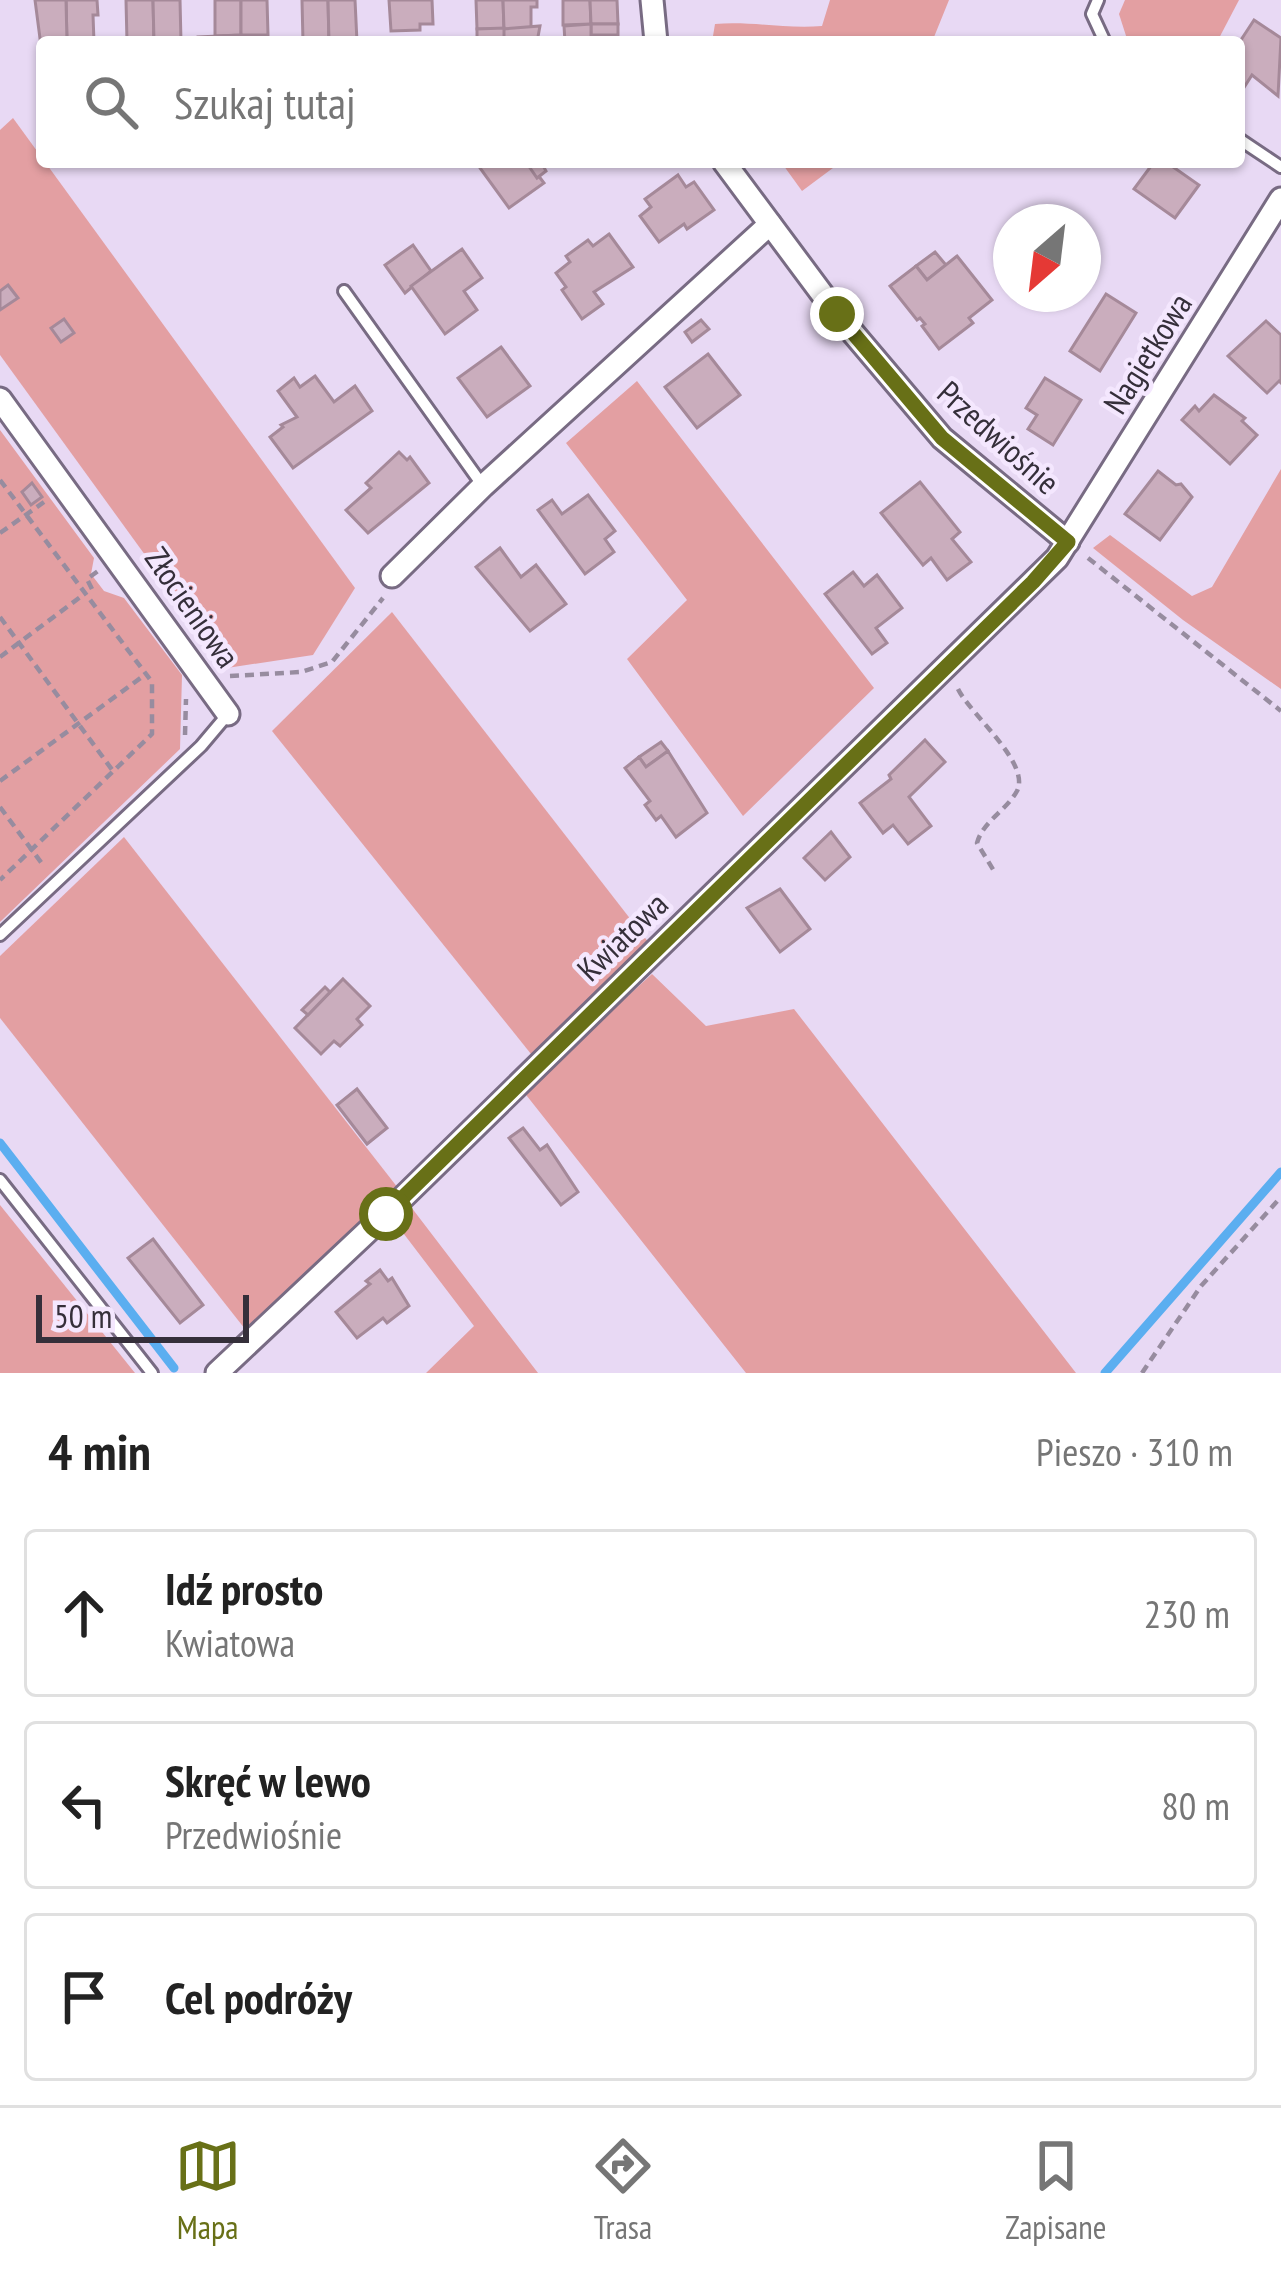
<!DOCTYPE html>
<html lang="pl">
<meta charset="utf-8">
<style>
body{margin:0;font-family:"PT Sans Narrow",sans-serif;background:#f2f2f2;color:#222}
.compass{position:absolute;left:993px;top:204px;width:108px;height:108px;border-radius:50%;background:#fff;box-shadow:0 3px 9px #0004;rotate:208deg}
.scale{position:absolute;left:36px;bottom:30px;width:213px;box-sizing:border-box;padding-left:12px;border:6px solid #352f3a;border-top:0;font-size:33px;line-height:42px;white-space:nowrap;color:#352f3a;-webkit-text-stroke:9px #f4e7fe;paint-order:stroke}
.stop{position:absolute;width:36px;height:36px;margin:-27px;border:9px solid #687017;border-radius:50%;background:#fff}
.stop.end{background:#687017;border-color:#fff;box-shadow:0 3px 12px #0008}
.list{margin:0;padding:0;list-style:none}
h2{display:flex;justify-content:space-between;align-items:center;height:156px;margin:0;padding:0 48px;font-size:51px}
h2 small{font-size:39px;font-weight:400;color:#767676}
.list li{display:grid;grid-template-columns:78px 1fr auto;gap:36px;align-items:center;box-sizing:border-box;height:168px;margin:0 24px 24px;padding:0 24px;border:3px solid #e0e0e0;border-radius:12px}
.list b{display:block;font-size:45px;white-space:nowrap}
.list p{margin:0;font-size:39px;white-space:nowrap;color:#767676}
.list em{font-size:39px;font-style:normal;color:#767676}
.icon{flex:none;width:66px;height:66px;fill:none;stroke:currentColor;stroke-width:2;stroke-linecap:round;stroke-linejoin:round}
.map{position:relative;flex:none;width:1281px;height:1373px;overflow:hidden}
.search{position:absolute;background:#fff;box-shadow:0 3px 9px #0004;left:36px;right:36px;top:36px;height:132px;display:flex;align-items:center;gap:30px;box-sizing:border-box;padding:0 42px;border-radius:12px;color:#767676;font-size:45px}
.sheet{height:732px;background:#fff}
nav{display:flex;justify-content:space-around;align-items:center;box-sizing:border-box;height:168px;border-top:3px solid #e0e0e0;background:#fff;font-size:33px;color:#767676}
nav a{display:grid;justify-items:center;gap:6px}
nav .on{color:#687017}
.map>svg:first-child{display:block}
.green{fill:#e39fa2}
.lines{fill:none;stroke-linecap:round;stroke-linejoin:round}
.stream{stroke:#5baef0;stroke-width:9}
.building{fill:#caadbd;stroke:#a58999;stroke-width:3}
.lane-casing{stroke:#786b83;stroke-width:16}
.street-casing{stroke:#786b83;stroke-width:27}
.path{stroke:#978c9f;stroke-width:4.5;stroke-dasharray:9 6;stroke-linecap:butt}
.lane{stroke:#fff;stroke-width:10}
.street{stroke:#fff;stroke-width:21}
.route{stroke:#687017;stroke-width:15}
.labels{text-anchor:middle;dominant-baseline:central;stroke-width:9;stroke-linejoin:round;paint-order:stroke}
.street-label{font-size:33px;fill:#352f3a;stroke:#f4e7fe}
</style>
<div class="map">
<svg width="1281" height="1373" viewBox="0 0 1281 1373">
<rect width="100%" height="100%" fill="#e8d9f4"/>
<g class="green">
<path d="M830 0H949L932 42H712L715 24C751 21 785 29 822 26Z"/>
<path d="M1125 0H1239L1217 42H1128L1119 14Z"/>
<path d="M13 118 355 588 313 655 227 668 0 355V130Z"/>
<path d="M781 162H841L802 191Z"/>
<path d="M637 381 874 688 743 816 627 659 687 600 566 443Z"/>
<path d="M0 430 94 558 91 574 104 591 124 598 182 675 180 749 0 922Z"/>
<path d="M1281 469V689L1183 620 1093 548 1110 535 1192 596 1212 587Z"/>
<path d="M392 612 649 943 531 1054 272 731Z"/>
<path d="M124 837 398 1188 245 1329 0 1018V956Z"/>
<path d="M652 974 706 1026 794 1009 1076 1373H746L523 1091Z"/>
<path d="M408 1203 538 1373H426L474 1326 391 1217Z"/>
<path d="M0 1205 135 1373H0Z"/>
</g>
<g class="lines">
<g class="stream">
<path d="M0 1143 174 1368"/>
<path d="M1105 1373 1281 1172"/>
</g>
</g>
<g class="building">
<path d="M66 0H97L98 15H93L94 42H67Z"/>
<path d="M66 0 67 42H42L41 46 35 0Z"/>
<path d="M126 0H153L154 42H127Z"/>
<path d="M153 0H180L181 42H154Z"/>
<path d="M215 0H241V35L215 36Z"/>
<path d="M241 0H267L268 35H241Z"/>
<path d="M302 0H328L329 42H303Z"/>
<path d="M328 0H355L357 42H329Z"/>
<path d="M389 0H432L433 24H420V30L391 31Z"/>
<path d="M476 0H503L504 29H477Z"/>
<path d="M503 0H537V7H531V28L504 29Z"/>
<path d="M563 0H590L591 24 563 25Z"/>
<path d="M590 0H617L618 24H591Z"/>
<path d="M1254 20 1281 38 1278 96 1252 75 1243 89 1239 87V43Z"/>
<rect x="591" y="24" width="27" height="11"/>
<path d="M591 24V42H565L564 26Z"/>
<path d="M540 26 537 42H504L503 29Z"/>
<path d="M504 28V38H477V29Z"/>
<path d="M241 35V42H198V37Z"/>
<path d="M480 162H528L544 183 509 208 480 168Z"/>
<path d="M526 162H541L546 171 537 178Z"/>
<path d="M1154 162H1166L1199 185 1175 218 1134 189Z"/>
<path d="M678 175 686 187 694 182 714 210 687 229 684 224 659 242 640 216 651 207 645 199Z"/>
<path d="M609 234 633 267 594 292 603 304 582 319 562 290 566 287 556 273 570 262 566 256 588 240 593 246Z"/>
<path d="M413 245 431 271 405 293 385 265Z"/>
<path d="M462 249 482 278 464 291 477 310 445 334 411 286Z"/>
<path d="M935 252 946 265 927 280 916 266Z"/>
<path d="M957 256 992 300 969 318 973 323 939 349 922 326 925 324 920 318 917 320 890 286 916 266 927 280Z"/>
<path d="M8 285 18 298 0 310V291Z"/>
<path d="M1106 294 1136 313 1100 371 1070 351Z"/>
<path d="M64 319 74 333 61 342 51 328Z"/>
<path d="M701 320 709 329 692 342 685 332Z"/>
<path d="M1266 321 1281 335V383L1279 381 1267 393 1228 356Z"/>
<path d="M501 347 530 386 487 417 458 378Z"/>
<path d="M708 354 740 395 697 428 665 387Z"/>
<path d="M315 376 334 402 355 386 372 411 293 468 270 437 283 427 281 425 297 417 278 391 294 378 300 387Z"/>
<path d="M1045 378 1081 400 1053 445 1028 429 1037 415 1026 408Z"/>
<path d="M1214 395 1245 418 1242 421 1257 435 1230 464 1182 420 1195 406 1199 411Z"/>
<path d="M399 452 407 460 410 457 429 483 368 533 346 510 371 488 366 483Z"/>
<path d="M1158 471 1176 485 1181 484 1192 497 1160 540 1125 514Z"/>
<path d="M920 482 960 532 952 539 971 562 947 580 931 558 923 565 881 513Z"/>
<path d="M32 483 42 497 31 505 22 492Z"/>
<path d="M588 495 615 531 605 539 614 552 585 574 538 510 552 500 562 514Z"/>
<path d="M500 548 521 577 536 565 566 604 530 631 476 567Z"/>
<path d="M853 572 864 586 877 575 902 608 876 628 887 643 872 654 825 594Z"/>
<path d="M925 740 945 762 909 797 931 826 908 844 893 825 883 833 860 803 891 779 889 775Z"/>
<path d="M661 742 668 751 646 767 639 757Z"/>
<path d="M668 751 707 813 676 837 661 816 656 820 645 805 650 801 625 768 639 757 646 767Z"/>
<path d="M831 832 850 857 825 880 804 858Z"/>
<path d="M780 889 810 929 780 952 747 908Z"/>
<path d="M343 979 370 1006 357 1019 362 1025 340 1046 334 1041 321 1054 295 1028Z"/>
<path d="M325 987 330 992 308 1015 302 1010Z"/>
<path d="M357 1089 387 1128 367 1144 337 1105Z"/>
<path d="M523 1128 540 1150 547 1145 578 1192 561 1205 509 1138Z"/>
<path d="M153 1239 203 1305 180 1323 128 1258Z"/>
<path d="M380 1270 388 1281 392 1278 409 1306 387 1323 383 1318 357 1338 336 1312 370 1284 366 1281Z"/>
</g>
<g class="lines">
<g class="lane-casing">
<g id="lane">
<path d="M1098 0 1092 14 1105 42"/>
<path d="M1239 139 1281 167"/>
<path d="M344 291 483 486"/>
<path d="M0 935 201 746 228 714"/>
<path d="M0 1180 152 1373"/>
</g>
</g>
<g class="street-casing">
<g id="street">
<path d="M652 0 656 42"/>
<path d="M724 162 837 314 942 438 1068 542"/>
<path d="M0 399 228 714"/>
<path d="M392 576 483 486 770 224"/>
<path d="M217 1373 386 1214 1057 558 1281 199"/>
</g>
</g>
<g class="path">
<path d="M0 480 152 682V734L0 880"/>
<path d="M0 533 44 502"/>
<path d="M1088 558 1281 711"/>
<path d="M92 589 87 579 98 571"/>
<path d="M0 617 113 771"/>
<path d="M0 657 83 595"/>
<path d="M230 676 301 672 332 662 383 598"/>
<path d="M958 689C970 714 1031 763 1017 791 1006 811 983 821 977 843L994 871"/>
<path d="M185 735 186 699"/>
<path d="M0 781 146 674"/>
<path d="M0 807 43 865"/>
<path d="M1142 1373 1201 1286 1281 1197"/>
</g>
<use href="#lane" class="lane"/>
<use href="#street" class="street"/>
</g>
<g class="lines">
<path class="route" d="M386 1214 1033 582 1068 542 942 438 837 314"/>
</g>
<g class="labels">
<g class="street-label">
<text transform="translate(1147 353) rotate(-58)">Nagietkowa</text>
<text transform="translate(999 437) rotate(42)">Przedwiośnie</text>
<text transform="translate(193 607) rotate(55)">Złocieniowa</text>
<text transform="translate(622 936) rotate(-44)">Kwiatowa</text>
</g>
</g>
</svg>
<svg class="compass" viewBox="-18 -18 36 36"><path d="M0-13l5 13h-10z" fill="#e53935"/><path d="M0 13l5-13h-10z" fill="#767676"/></svg>
<div class="scale">50 m</div>
<div class="stop" style="left:386px;top:1214px"></div>
<div class="stop end" style="left:837px;top:314px"></div>
<div class="search"><svg class="icon" aria-label="search" viewBox="0 0 24 24"><circle cx="10" cy="10" r="6"/><path d="M15 15l6 6"/></svg>Szukaj tutaj</div>
</div>
<section class="sheet">
<h2>4 min<small>Pieszo · 310 m</small></h2>
<ul class="list">
<li><svg class="icon" aria-label="ahead" viewBox="0 0 24 24"><path d="M12 20V5M6 11l6-6 6 6"/></svg><div><b>Idź prosto</b><p>Kwiatowa</p></div><em>230 m</em></li>
<li><svg class="icon" aria-label="left" viewBox="0 0 24 24"><path d="M17 20v-9H6M10 6l-5 5 5 5"/></svg><div><b>Skręć w lewo</b><p>Przedwiośnie</p></div><em>80 m</em></li>
<li><svg class="icon" aria-label="arrive" viewBox="0 0 24 24"><path d="M6 21V4h12l-3 4 3 4H6"/></svg><div><b>Cel podróży</b></div></li>
</ul>
</section>
<nav>
<a class="on"><svg class="icon" aria-label="map" viewBox="0 0 24 24"><path d="M3 6l6-2 6 2 6-2v14l-6 2-6-2-6 2zM9 4v14M15 6v14"/></svg>Mapa</a>
<a><svg class="icon" aria-label="directions" viewBox="0 0 24 24"><path d="M12 3l9 9-9 9-9-9zM9 14v-3h6M13 9l2 2-2 2"/></svg>Trasa</a>
<a><svg class="icon" aria-label="saved" viewBox="0 0 24 24"><path d="M7 4h10v16l-5-4-5 4z"/></svg>Zapisane</a>
</nav>
